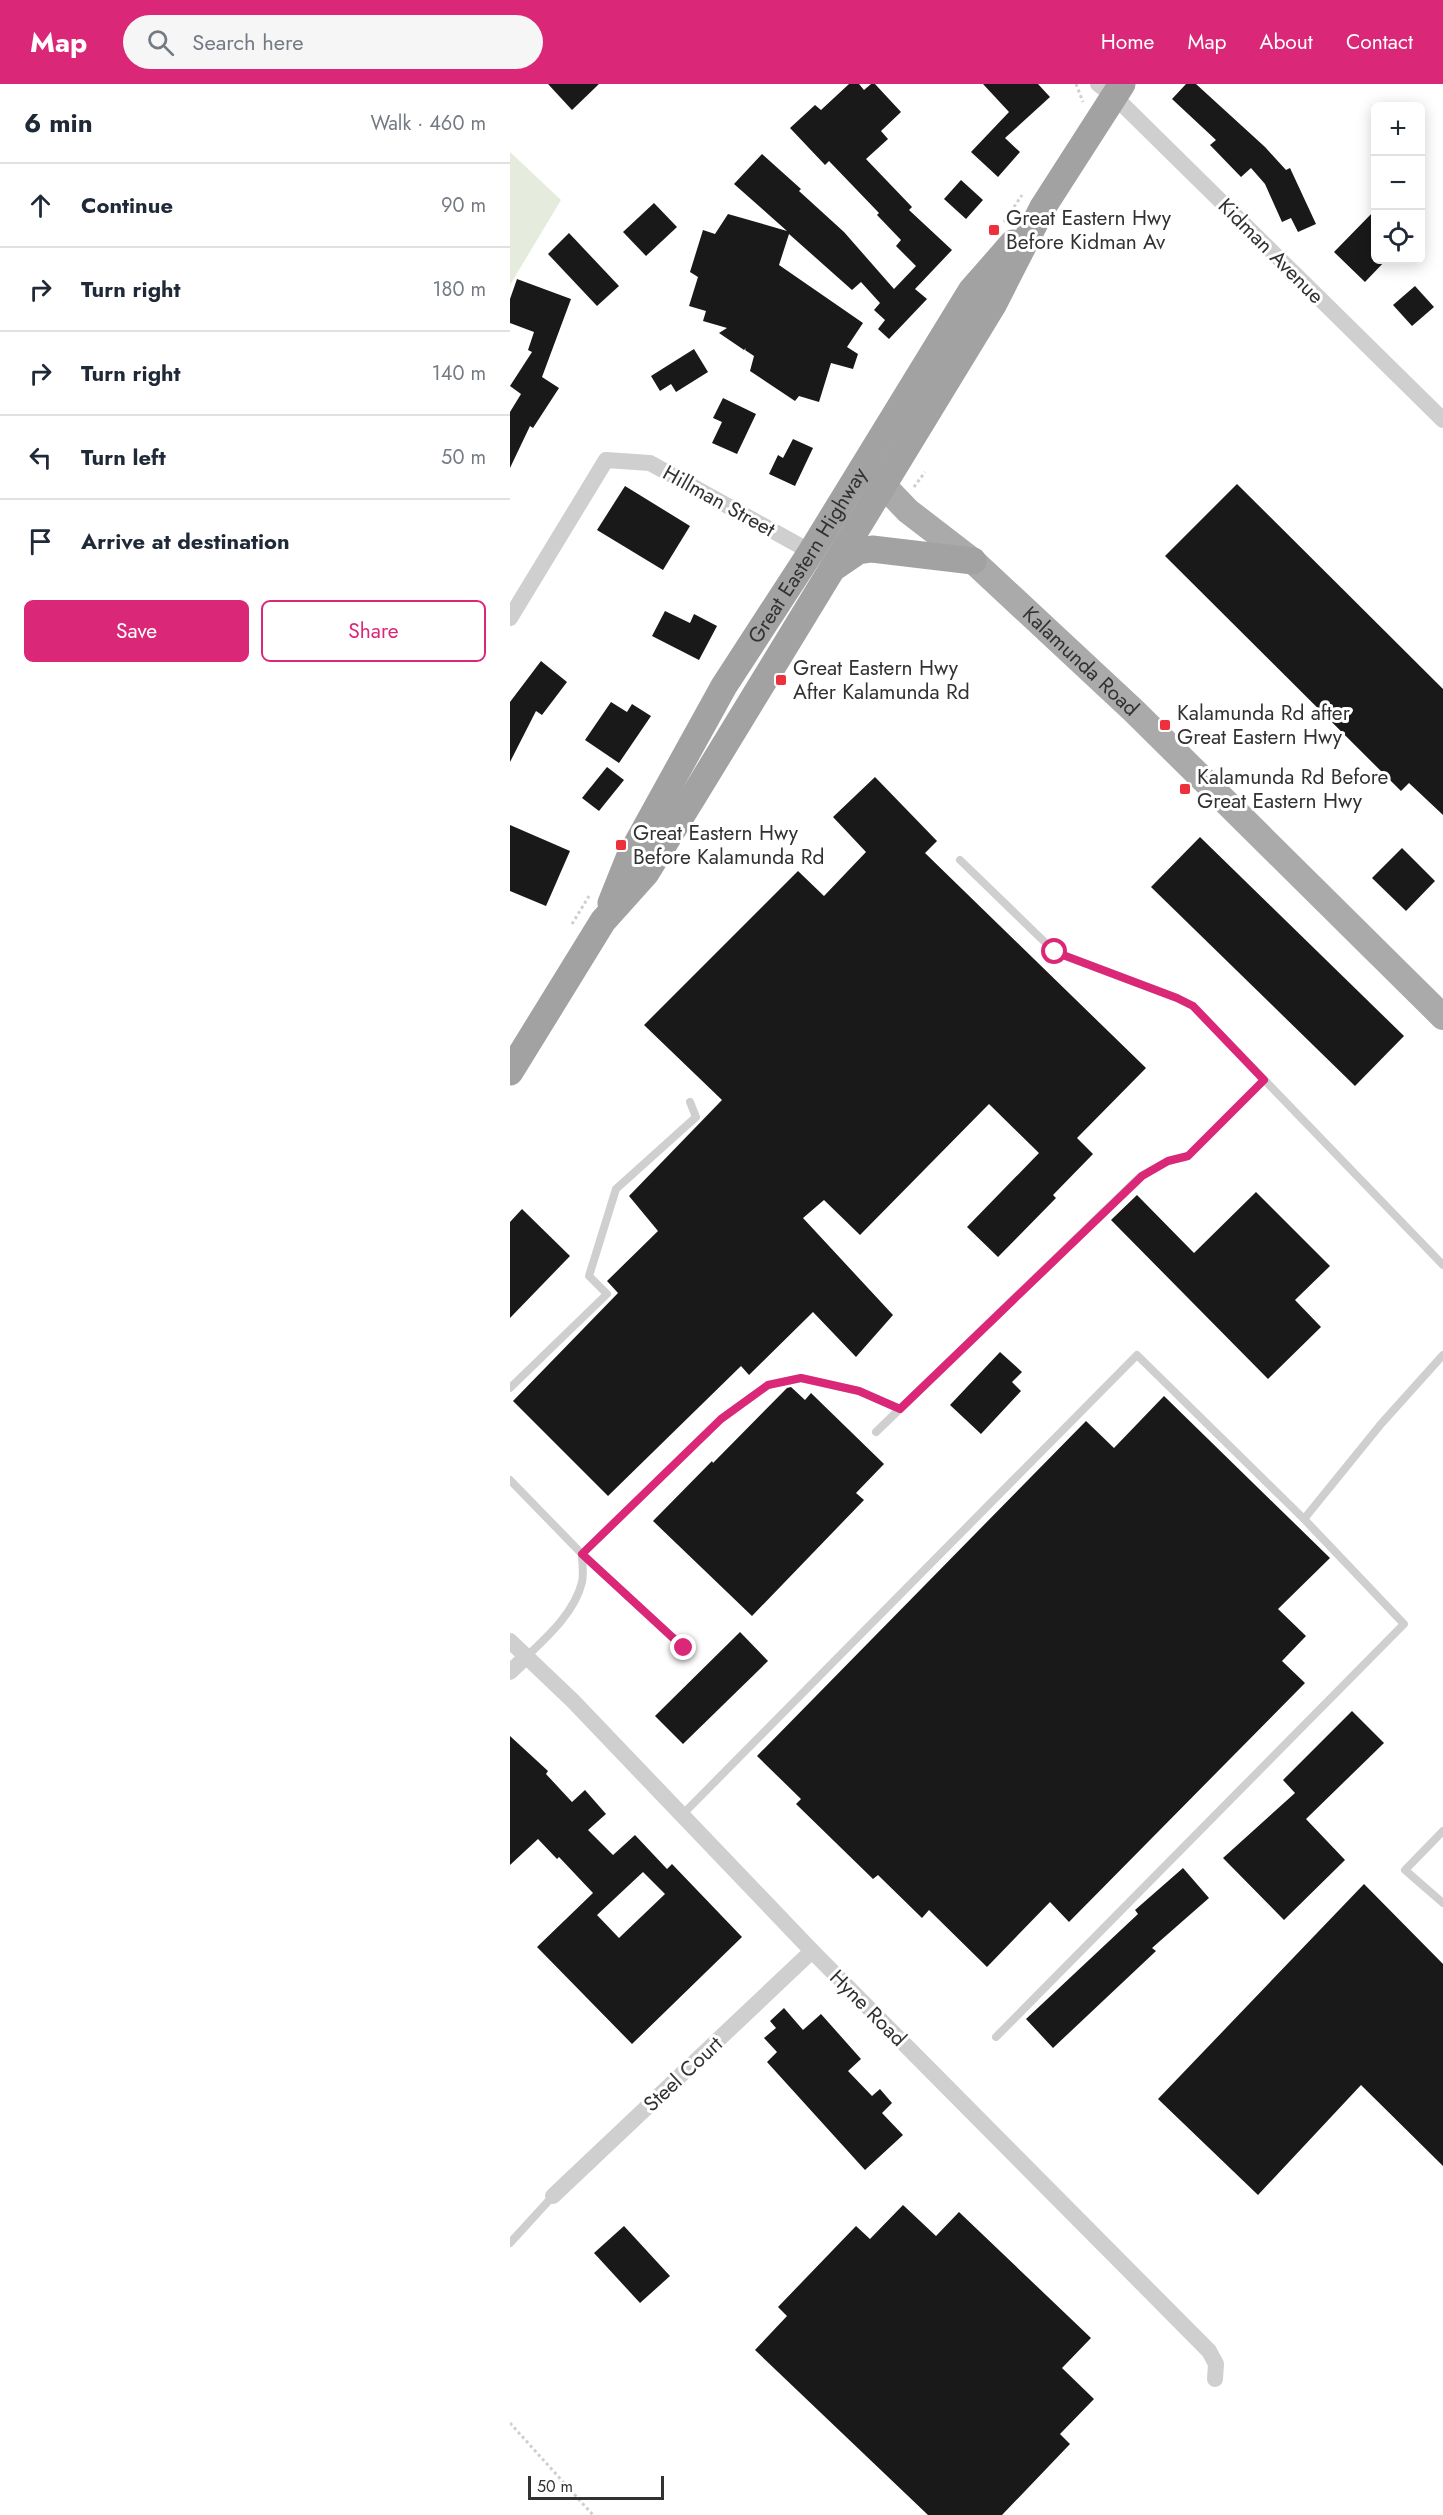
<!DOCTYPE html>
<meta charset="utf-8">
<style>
body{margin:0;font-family:Jost,sans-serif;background:#f6f6f7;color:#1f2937}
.controls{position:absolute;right:18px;top:18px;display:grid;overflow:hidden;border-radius:9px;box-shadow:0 3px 15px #0003}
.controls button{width:54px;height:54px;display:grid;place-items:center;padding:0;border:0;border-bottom:2px solid #e0e1e3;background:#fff;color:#1f2937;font:30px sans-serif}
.scale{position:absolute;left:18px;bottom:15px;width:136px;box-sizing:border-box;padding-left:6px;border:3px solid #323232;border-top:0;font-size:16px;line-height:21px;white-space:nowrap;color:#323232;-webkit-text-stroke:4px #fff;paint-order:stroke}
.stop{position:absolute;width:18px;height:18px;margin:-14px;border:4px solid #db2777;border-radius:50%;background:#fff}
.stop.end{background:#db2777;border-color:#fff;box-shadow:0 2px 6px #0008}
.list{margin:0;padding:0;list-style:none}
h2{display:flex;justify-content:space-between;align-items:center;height:78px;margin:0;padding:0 24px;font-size:26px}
h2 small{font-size:20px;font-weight:400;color:#747a83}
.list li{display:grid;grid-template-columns:39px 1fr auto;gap:18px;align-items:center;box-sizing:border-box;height:84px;padding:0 24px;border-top:2px solid #e0e1e3}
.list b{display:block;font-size:22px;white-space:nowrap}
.list em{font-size:20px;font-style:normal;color:#747a83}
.actions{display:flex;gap:12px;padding:18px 24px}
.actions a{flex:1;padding:14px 0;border:2px solid #db2777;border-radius:9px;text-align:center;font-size:21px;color:#db2777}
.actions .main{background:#db2777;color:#fff}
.icon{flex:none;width:33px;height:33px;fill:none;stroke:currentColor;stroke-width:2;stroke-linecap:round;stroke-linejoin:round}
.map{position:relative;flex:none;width:933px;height:2431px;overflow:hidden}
header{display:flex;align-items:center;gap:36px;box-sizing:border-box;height:84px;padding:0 30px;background:#db2777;color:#fff}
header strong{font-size:28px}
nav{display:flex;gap:33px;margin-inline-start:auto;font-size:21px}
.search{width:420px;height:54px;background:#f6f6f7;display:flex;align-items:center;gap:15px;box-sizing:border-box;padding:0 21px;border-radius:33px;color:#747a83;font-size:22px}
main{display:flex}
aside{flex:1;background:#fff}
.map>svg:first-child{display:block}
.green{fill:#e5ecde}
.building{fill:#191919;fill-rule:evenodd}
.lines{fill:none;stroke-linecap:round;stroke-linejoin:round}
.path{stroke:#cfcfcf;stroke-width:3;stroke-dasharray:3 3;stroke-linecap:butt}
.service{stroke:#cfcfcf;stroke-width:8}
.minor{stroke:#cfcfcf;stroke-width:16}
.primary{stroke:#aaa;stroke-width:26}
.trunk{stroke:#a2a2a2;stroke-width:27}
.route{stroke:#db2777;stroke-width:8}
.poi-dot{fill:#ed303c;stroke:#fff;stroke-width:2}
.labels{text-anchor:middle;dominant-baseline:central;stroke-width:6;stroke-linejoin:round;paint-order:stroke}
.poi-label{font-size:21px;fill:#323232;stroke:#fff;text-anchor:start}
.street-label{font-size:21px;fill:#323232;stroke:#fff}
</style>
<header>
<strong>Map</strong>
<div class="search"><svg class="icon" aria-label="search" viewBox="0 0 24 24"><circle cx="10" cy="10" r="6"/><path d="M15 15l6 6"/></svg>Search here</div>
<nav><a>Home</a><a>Map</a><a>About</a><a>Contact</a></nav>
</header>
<main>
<aside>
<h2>6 min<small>Walk · 460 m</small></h2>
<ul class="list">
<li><svg class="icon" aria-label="ahead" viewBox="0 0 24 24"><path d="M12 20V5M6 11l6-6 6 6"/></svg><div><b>Continue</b></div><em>90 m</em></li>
<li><svg class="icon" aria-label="right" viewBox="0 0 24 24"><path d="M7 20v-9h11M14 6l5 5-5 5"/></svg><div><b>Turn right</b></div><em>180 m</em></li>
<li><svg class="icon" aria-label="right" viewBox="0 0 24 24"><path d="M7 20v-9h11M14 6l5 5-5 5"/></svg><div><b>Turn right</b></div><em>140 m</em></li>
<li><svg class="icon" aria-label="left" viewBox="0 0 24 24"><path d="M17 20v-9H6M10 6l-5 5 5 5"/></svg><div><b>Turn left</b></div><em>50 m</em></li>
<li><svg class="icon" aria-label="arrive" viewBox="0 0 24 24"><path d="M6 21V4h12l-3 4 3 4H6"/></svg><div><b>Arrive at destination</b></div></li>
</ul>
<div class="actions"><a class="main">Save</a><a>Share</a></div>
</aside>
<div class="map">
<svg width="933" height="2431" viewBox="0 0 933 2431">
<rect width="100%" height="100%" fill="#fff"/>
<path class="green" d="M0 68 51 116 0 201Z"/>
<g class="building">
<path d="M38 0H89L62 26Z"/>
<path d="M339 0H349L354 6 361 0H365L391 28 371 47 378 55 356 75 402 123 399 126 442 166 405 205 417 215 379 255 368 245 375 236 364 226 370 219 351 198 342 206 279 150 269 181 353 239 337 263 348 270 343 285 321 279 309 318 289 312 285 317 240 287 244 272 235 266 236 264 234 266 209 249 217 244 193 237 196 227 179 222 188 193 180 188 193 146 205 150 218 130 277 147 224 100 252 70 291 105 289 107 334 148 384 205 406 182 386 162 391 156 367 131 369 129 319 77 315 81 280 44 305 21 311 26Z"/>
<path d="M473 0H528L540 13 495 54 510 68 488 93 461 68 499 28Z"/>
<path d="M676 0H686L755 63 776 86 780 84 806 140 788 148 781 134 772 138 755 100 741 84 731 93 700 61 706 56 662 15Z"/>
<path d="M451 96 473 116 456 135 434 115Z"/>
<path d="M144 119 167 143 136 172 113 148Z"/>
<path d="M866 125V176H876L855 198 824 168Z"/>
<path d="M59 149 109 202 87 222 38 170Z"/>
<path d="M7 195 61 215 32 293 49 304 23 344 20 342 0 384V328L11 310 0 302 22 268 18 266 24 248 0 239V215Z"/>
<path d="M905 202 924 223 902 242 883 221Z"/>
<path d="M184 265 198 288 166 308 161 300 150 307 141 292Z"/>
<path d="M213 314 246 330 227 370 202 359 212 338 203 334Z"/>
<path d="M283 355 303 364 285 402 259 390 268 371 273 374Z"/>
<path d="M727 400 933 605V731L899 699 891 707 655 472Z"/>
<path d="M115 402 180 442 153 486 87 446Z"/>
<path d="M155 527 180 539 184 530 207 542 189 576 142 552Z"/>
<path d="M31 577 57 598 32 631 26 627 0 678V618Z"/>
<path d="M101 618 117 628 122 620 141 632 109 679 75 656Z"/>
<path d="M97 683 114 696 89 727 72 714Z"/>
<path d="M365 693 427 757 415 769 636 984 567 1054 583 1070 543 1111 546 1114 488 1173 457 1143 529 1069 479 1020 350 1151 314 1116 293 1134 383 1231 346 1273 303 1228 239 1291 231 1282 98 1412 3 1317 108 1209 97 1197 148 1147 119 1112 212 1016 134 941 288 787 314 812 356 768 323 733Z"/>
<path d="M0 741 60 767 36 822 0 807Z"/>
<path d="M690 753 894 952 845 1002 641 803Z"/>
<path d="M892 764 925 797 896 827 862 794Z"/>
<path d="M746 1108 820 1182 785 1216 811 1243 758 1295 601 1136 627 1111 684 1169Z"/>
<path d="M12 1125 60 1172 0 1234V1138Z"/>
<path d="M490 1268 512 1288 502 1298 511 1307 471 1350 440 1321Z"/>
<path d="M281 1303 295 1316 301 1309 374 1380 346 1409 354 1416 242 1532 143 1437 202 1377 203 1379 277 1304Z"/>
<path d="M654 1312 820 1474 768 1525 796 1552 772 1577 795 1599 559 1838 540 1818 477 1883 419 1826 412 1834 368 1791 363 1795 286 1720 291 1715 247 1672 576 1337 604 1364Z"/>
<path d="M230 1548 258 1577 173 1660 145 1632Z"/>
<path d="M842 1627 874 1659 796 1735 835 1776 774 1836 713 1774 785 1709 773 1696Z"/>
<path d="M0 1652 38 1687 36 1690 62 1718 75 1706 96 1730 78 1746 103 1771 125 1751 157 1785 162 1780 232 1853 122 1960 27 1863 83 1809 49 1773 47 1775 28 1755 0 1781ZM133 1788 155 1810 109 1854 87 1831Z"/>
<path d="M673 1784 699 1814 642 1864 646 1867 543 1964 516 1935 628 1830 625 1826Z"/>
<path d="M854 1800 933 1880V2082L851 2001 748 2111 648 2015Z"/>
<path d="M274 1924 293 1946 311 1930 351 1975 338 1987 362 2012 370 2005 382 2019 372 2029 393 2051 355 2086 257 1978 267 1968 254 1954 266 1944 260 1937Z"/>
<path d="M393 2121 426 2152 449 2128 581 2254 552 2284 584 2315 550 2350 560 2360 492 2431H418L245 2266 277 2232 268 2223 346 2142 360 2155Z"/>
<path d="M114 2142 160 2192 130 2219 84 2169Z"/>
</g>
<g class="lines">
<g class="path">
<path d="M566 0 573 18"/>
<path d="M494 138 512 111"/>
<path d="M404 403 415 388"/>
<path d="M62 840 79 812"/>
<path d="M0 2339 83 2431"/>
</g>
<g class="service">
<path d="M450 776 545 868 667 914 683 922 933 1181"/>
<path d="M0 1304 97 1210 79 1192 106 1105 186 1033 180 1018"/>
<path d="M366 1348 631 1092 658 1077 678 1072 754 996"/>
<path d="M0 1396 72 1470 174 1564"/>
<path d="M794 1435 871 1340 933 1271"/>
<path d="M16 1573C37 1553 65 1528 72 1498 74 1490 72 1479 72 1470L211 1335 258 1301 291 1294 349 1307 390 1325"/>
<path d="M172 1731 627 1271 794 1435 894 1540 486 1953"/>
<path d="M933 1747 895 1786 933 1819"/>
<path d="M0 2159 43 2112"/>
</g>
<g class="minor">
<path d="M588 0 605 13 933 336"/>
<path d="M0 534 96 376 140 379 301 468"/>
<path d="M0 1557 63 1617 302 1867 699 2267 706 2280 705 2295"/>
<path d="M0 1588 16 1573"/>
<path d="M43 2112 302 1867"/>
</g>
<path class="primary" id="s1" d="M357 391 374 402 398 427 463 477 624 627 933 933"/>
<g class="trunk">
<path d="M326 482 348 467 362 465 463 477"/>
<path id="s2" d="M101 819 119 774 214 602 301 468 461 207 503 159"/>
<path d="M0 988 93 837 136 789 183 713 483 221 533 123 612 0"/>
</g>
</g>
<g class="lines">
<path class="route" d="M174 1564 72 1470 211 1335 258 1301 291 1294 349 1307 390 1325 632 1092 658 1077 678 1072 754 996 683 922 667 914 545 868"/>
</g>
<g class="poi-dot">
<rect x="478" y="140" width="12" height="12" rx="3"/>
<rect x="265" y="590" width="12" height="12" rx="3"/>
<rect x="649" y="635" width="12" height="12" rx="3"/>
<rect x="669" y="699" width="12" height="12" rx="3"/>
<rect x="105" y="755" width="12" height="12" rx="3"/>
</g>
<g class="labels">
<g class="poi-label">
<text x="496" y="134">Great Eastern Hwy<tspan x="496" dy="24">Before Kidman Av</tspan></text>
<text x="283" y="584">Great Eastern Hwy<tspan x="283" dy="24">After Kalamunda Rd</tspan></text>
<text x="667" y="629">Kalamunda Rd after<tspan x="667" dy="24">Great Eastern Hwy</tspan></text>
<text x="687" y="693">Kalamunda Rd Before<tspan x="687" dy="24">Great Eastern Hwy</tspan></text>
<text x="123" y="749">Great Eastern Hwy<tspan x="123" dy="24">Before Kalamunda Rd</tspan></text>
</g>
<g class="street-label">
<text transform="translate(761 167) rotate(45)">Kidman Avenue</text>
<text transform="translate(209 417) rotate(29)">Hillman Street</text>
<text stroke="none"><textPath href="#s2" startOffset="400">Great Eastern Highway</textPath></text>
<text stroke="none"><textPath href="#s1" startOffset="284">Kalamunda Road</textPath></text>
<text transform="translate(358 1924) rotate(45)">Hyne Road</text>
<text transform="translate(173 1990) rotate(-43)">Steel Court</text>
</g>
</g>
</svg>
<div class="controls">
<button>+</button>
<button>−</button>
<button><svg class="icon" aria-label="locate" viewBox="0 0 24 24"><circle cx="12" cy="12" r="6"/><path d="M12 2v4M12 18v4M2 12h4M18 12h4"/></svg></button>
</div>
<div class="scale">50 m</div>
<div class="stop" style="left:545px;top:868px"></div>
<div class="stop end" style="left:174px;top:1564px"></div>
</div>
</main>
